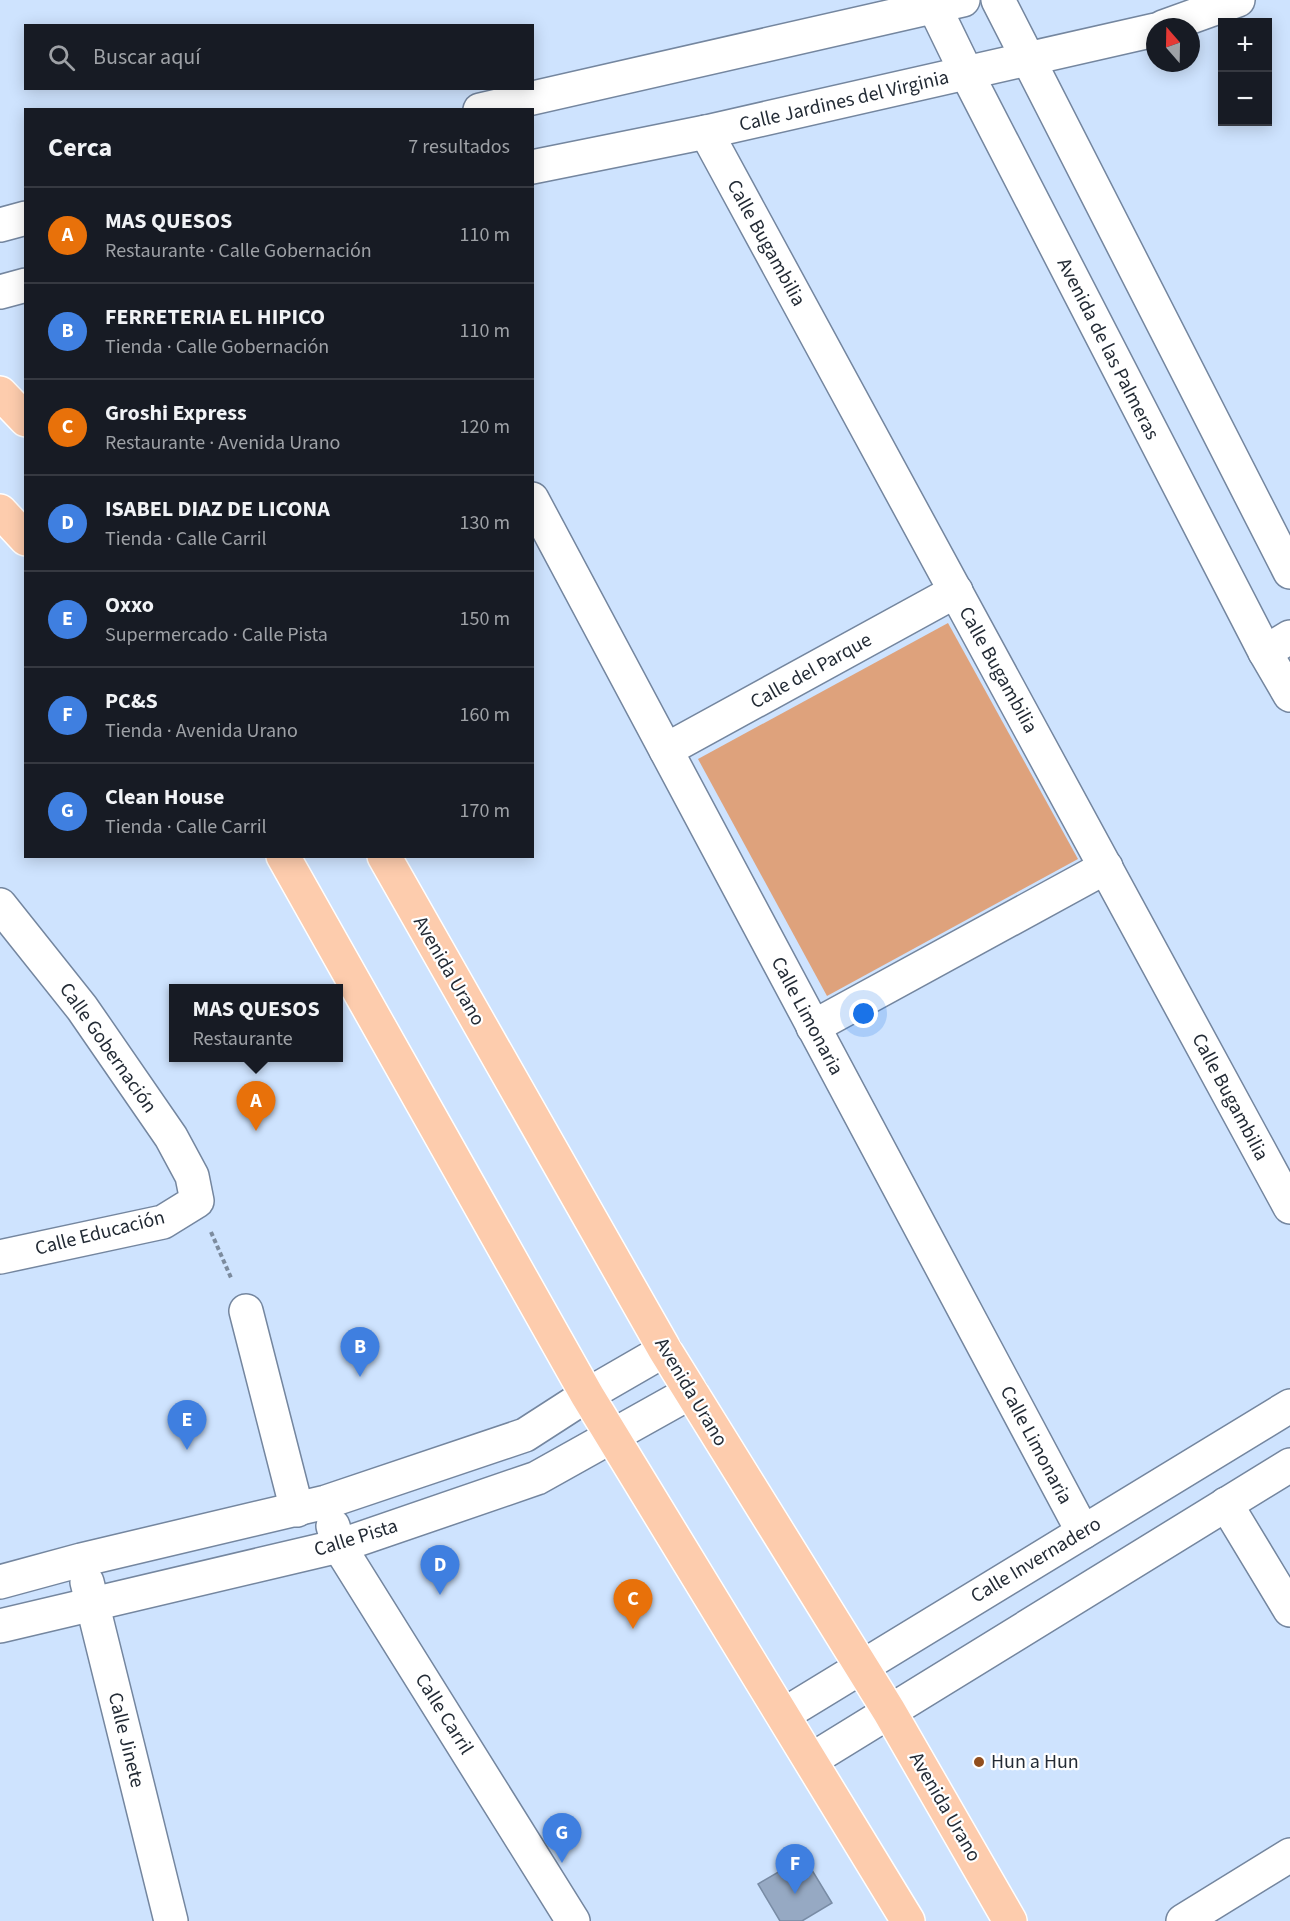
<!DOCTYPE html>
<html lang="es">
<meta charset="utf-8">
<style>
body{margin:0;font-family:"Source Sans 3",sans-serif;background:#242831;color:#f1f3f6}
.controls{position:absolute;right:18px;top:18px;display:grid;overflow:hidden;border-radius:0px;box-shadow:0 3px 15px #0003}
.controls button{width:54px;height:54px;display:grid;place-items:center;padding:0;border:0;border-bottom:2px solid #363941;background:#171b24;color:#f1f3f6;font:30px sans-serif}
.compass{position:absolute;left:1146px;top:18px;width:54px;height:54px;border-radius:50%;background:#171b24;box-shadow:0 3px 15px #0003;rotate:340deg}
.you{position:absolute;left:864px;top:1014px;width:21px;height:21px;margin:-15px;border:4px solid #fff;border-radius:50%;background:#1a73e8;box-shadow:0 0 0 9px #1a73e833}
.badge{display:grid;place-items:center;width:39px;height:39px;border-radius:50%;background:#ea580c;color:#fff;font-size:20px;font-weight:700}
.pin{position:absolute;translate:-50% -50px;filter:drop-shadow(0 2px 3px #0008)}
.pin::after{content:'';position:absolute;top:32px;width:21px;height:18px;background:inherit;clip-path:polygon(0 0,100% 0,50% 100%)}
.popup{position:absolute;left:169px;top:984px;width:174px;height:78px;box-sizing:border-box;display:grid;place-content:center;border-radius:0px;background:#171b24;filter:drop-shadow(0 2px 4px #0005);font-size:20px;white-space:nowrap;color:#9ea1a6}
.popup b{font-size:22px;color:#f1f3f6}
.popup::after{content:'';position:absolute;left:50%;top:100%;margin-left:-12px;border:12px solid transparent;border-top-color:#171b24}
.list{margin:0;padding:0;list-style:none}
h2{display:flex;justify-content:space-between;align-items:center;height:78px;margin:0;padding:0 24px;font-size:26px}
h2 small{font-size:20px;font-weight:400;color:#9ea1a6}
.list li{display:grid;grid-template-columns:39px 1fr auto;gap:18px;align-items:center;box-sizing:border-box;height:96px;padding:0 24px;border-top:2px solid #363941}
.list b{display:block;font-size:22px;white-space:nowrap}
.list p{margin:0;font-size:20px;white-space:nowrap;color:#9ea1a6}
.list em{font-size:20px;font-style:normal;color:#9ea1a6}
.icon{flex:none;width:33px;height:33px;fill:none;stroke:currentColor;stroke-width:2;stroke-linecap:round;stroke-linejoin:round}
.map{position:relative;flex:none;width:1290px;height:1921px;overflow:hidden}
.search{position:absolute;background:#171b24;box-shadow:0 3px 15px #0003;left:24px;top:24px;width:510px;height:66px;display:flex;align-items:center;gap:15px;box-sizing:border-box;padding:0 21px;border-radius:0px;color:#9ea1a6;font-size:22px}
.panel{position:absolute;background:#171b24;box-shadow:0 3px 15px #0003;left:24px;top:108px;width:510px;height:750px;border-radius:0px}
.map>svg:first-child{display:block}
.green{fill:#dea27c}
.building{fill:#96a9c3;stroke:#798ca5;stroke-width:1.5}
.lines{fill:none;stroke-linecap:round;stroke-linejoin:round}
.minor-casing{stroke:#74869f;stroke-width:36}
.major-casing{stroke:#fff;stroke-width:36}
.path{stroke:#7c8b9e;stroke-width:4;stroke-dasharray:4.5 3;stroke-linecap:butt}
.minor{stroke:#fff;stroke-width:33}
.major{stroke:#fdccad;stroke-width:33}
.poi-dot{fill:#914e1e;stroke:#fff;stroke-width:2}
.labels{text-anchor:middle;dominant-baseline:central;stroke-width:4.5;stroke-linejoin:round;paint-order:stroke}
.street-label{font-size:20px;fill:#232b35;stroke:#fff}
.poi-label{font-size:20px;fill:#232b35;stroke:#fff;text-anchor:start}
</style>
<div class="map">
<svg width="1290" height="1921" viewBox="0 0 1290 1921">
<rect width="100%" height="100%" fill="#cee3fe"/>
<path class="green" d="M948 623 1078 859 827 996 698 759Z"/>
<path class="building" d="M804 1857 832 1903 802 1921H780L758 1884Z"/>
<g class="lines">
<g class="minor-casing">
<g id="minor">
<path d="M931 0 967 74 1265 652 1290 695"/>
<path d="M998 0 1290 572"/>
<path d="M1163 27 1238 0"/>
<path d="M480 110 963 0"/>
<path d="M706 132 1290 1207"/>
<path d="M532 167 706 132 1155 30"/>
<path d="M0 225 26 218"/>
<path d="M0 292 26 285"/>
<path d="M532 499 1083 1532"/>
<path d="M1265 652 1290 637"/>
<path d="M666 750 956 591"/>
<path d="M0 905 82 1008 171 1137 192 1176 197 1201 163 1222 0 1257"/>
<path d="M813 1027 1106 867"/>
<path d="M246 1311 297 1510"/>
<path d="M1226 1504 1290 1610"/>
<path d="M333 1526 339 1546 573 1921"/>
<path d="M0 1582 81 1560 326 1502 525 1435 587 1395 665 1350"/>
<path d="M87 1582 171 1921"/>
<path d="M0 1626 339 1546 537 1478 691 1392"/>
<path d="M783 1715 1290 1406"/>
<path d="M811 1760 1290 1465"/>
<path d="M1183 1921 1290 1855"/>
</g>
</g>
<g class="major-casing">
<g id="major">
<path d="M0 393 26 420"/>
<path d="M0 511 26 539"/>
<path d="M283 856 587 1395 908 1921"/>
<path d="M384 856 665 1350 889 1711 1010 1921"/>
</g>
</g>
<path class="path" d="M211 1232 232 1280"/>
<use href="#minor" class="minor"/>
<use href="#major" class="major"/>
</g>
<circle class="poi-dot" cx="979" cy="1762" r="6"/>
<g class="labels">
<g class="street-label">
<text transform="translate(844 101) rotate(-13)">Calle Jardines del Virginia</text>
<text transform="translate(766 243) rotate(61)">Calle Bugambilia</text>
<text transform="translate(1108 349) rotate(63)">Avenida de las Palmeras</text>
<text transform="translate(998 670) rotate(61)">Calle Bugambilia</text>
<text transform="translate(811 671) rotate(-29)">Calle del Parque</text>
<text transform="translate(449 971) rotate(60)">Avenida Urano</text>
<text transform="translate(807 1016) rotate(62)">Calle Limonaria</text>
<text transform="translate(108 1048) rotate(55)">Calle Gobernación</text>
<text transform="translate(1230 1097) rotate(62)">Calle Bugambilia</text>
<text transform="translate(100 1233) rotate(-14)">Calle Educación</text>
<text transform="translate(691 1392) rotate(59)">Avenida Urano</text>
<text transform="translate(1036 1445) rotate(62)">Calle Limonaria</text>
<text transform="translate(356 1538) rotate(-17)">Calle Pista</text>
<text transform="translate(1036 1560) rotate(-31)">Calle Invernadero</text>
<text transform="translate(444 1714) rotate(58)">Calle Carril</text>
<text transform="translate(126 1740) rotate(76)">Calle Jinete</text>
<text transform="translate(945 1807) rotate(60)">Avenida Urano</text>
</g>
<g class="poi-label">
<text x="991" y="1762">Hun a Hun</text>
</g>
</g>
</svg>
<div class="controls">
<button>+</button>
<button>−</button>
</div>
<svg class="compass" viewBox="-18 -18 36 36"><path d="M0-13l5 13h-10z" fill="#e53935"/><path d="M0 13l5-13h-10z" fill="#9ea1a6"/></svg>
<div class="you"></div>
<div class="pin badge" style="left:256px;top:1131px;background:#e8710a">A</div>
<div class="popup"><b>MAS QUESOS</b>Restaurante</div>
<div class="pin badge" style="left:360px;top:1377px;background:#3f7fe0">B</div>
<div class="pin badge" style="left:633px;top:1629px;background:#e8710a">C</div>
<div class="pin badge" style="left:440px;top:1595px;background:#3f7fe0">D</div>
<div class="pin badge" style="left:187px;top:1450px;background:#3f7fe0">E</div>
<div class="pin badge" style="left:795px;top:1894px;background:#3f7fe0">F</div>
<div class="pin badge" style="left:562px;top:1863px;background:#3f7fe0">G</div>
<div class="search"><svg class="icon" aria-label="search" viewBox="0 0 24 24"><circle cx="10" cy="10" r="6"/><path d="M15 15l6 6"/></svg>Buscar aquí</div>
<section class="panel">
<h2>Cerca<small>7 resultados</small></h2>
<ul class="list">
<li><span class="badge" style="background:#e8710a">A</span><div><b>MAS QUESOS</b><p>Restaurante · Calle Gobernación</p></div><em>110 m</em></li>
<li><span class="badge" style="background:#3f7fe0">B</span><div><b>FERRETERIA EL HIPICO</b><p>Tienda · Calle Gobernación</p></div><em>110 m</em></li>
<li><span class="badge" style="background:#e8710a">C</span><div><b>Groshi Express</b><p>Restaurante · Avenida Urano</p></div><em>120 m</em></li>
<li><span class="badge" style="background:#3f7fe0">D</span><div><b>ISABEL DIAZ DE LICONA</b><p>Tienda · Calle Carril</p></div><em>130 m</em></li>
<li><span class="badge" style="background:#3f7fe0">E</span><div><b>Oxxo</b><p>Supermercado · Calle Pista</p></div><em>150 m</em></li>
<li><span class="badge" style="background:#3f7fe0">F</span><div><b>PC&amp;S</b><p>Tienda · Avenida Urano</p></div><em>160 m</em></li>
<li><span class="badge" style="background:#3f7fe0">G</span><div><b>Clean House</b><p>Tienda · Calle Carril</p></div><em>170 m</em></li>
</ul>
</section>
</div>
